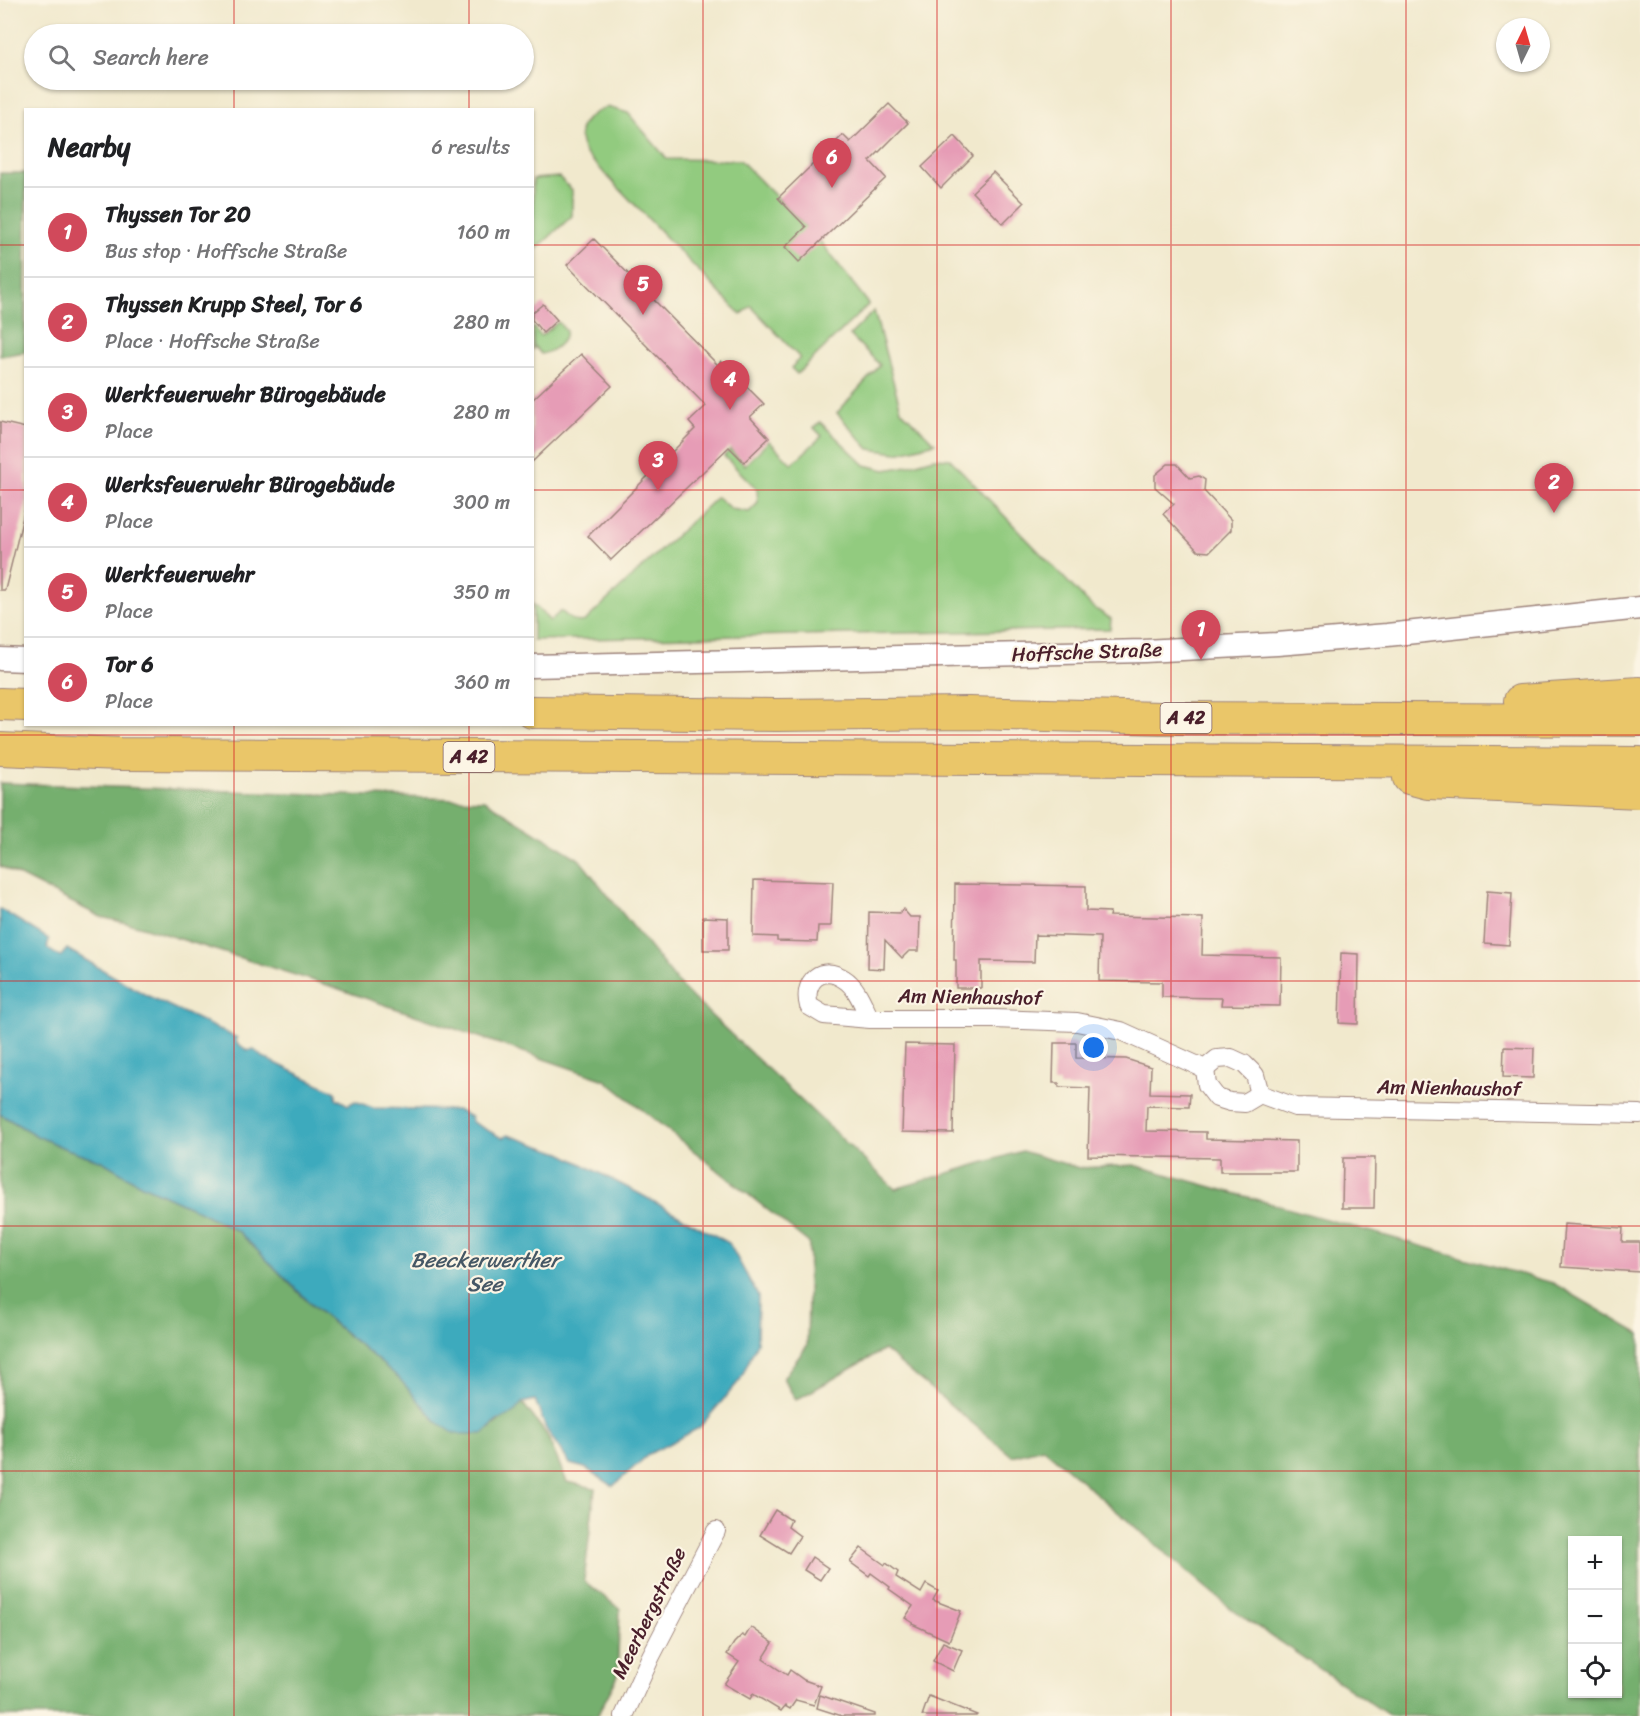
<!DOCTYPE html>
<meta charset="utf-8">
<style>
body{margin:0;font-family:Sriracha,sans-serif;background:#f6f6f6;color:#202124}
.controls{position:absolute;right:18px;bottom:18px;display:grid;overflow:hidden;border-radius:0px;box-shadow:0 2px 4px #0004}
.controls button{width:54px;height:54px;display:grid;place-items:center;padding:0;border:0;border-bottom:2px solid #e0e0e0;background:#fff;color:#202124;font:30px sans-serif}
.compass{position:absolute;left:1496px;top:18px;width:54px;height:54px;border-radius:50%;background:#fff;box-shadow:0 2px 4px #0004;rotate:5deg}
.you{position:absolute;left:1094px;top:1048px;width:21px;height:21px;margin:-15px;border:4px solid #fff;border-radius:50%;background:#1a73e8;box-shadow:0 0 0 9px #1a73e833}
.badge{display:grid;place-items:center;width:39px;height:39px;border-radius:50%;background:#d1495b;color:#fff;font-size:20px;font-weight:700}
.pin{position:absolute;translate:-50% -50px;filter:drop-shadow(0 2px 3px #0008)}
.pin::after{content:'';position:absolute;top:32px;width:21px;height:18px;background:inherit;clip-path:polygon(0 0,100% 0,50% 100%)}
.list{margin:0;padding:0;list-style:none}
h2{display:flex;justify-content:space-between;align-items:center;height:78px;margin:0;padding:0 24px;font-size:26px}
h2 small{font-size:20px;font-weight:400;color:#757577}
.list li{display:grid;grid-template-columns:39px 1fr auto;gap:18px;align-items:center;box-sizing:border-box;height:90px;padding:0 24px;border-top:2px solid #e0e0e0}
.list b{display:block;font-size:22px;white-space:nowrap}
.list p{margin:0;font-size:20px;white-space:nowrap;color:#757577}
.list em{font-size:20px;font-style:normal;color:#757577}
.icon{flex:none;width:33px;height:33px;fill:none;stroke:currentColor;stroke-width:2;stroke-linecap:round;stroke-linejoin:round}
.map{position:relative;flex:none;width:1640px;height:1716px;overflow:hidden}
.search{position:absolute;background:#fff;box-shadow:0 2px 4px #0004;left:24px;top:24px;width:510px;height:66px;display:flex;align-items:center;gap:15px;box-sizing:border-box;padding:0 21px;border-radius:33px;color:#757577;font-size:22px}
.panel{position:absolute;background:#fff;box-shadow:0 2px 4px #0004;left:24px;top:108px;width:510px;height:618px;border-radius:0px}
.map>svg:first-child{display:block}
.green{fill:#92cb7f;stroke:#6e7555;stroke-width:1.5}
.forest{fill:#75af6e;stroke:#60674c;stroke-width:1.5;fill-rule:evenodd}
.water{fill:#3eaabd;stroke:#446474;stroke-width:1.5}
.building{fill:#e69cb6}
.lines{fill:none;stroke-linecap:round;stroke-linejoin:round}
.minor-casing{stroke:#9e847c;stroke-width:20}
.tertiary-casing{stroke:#9e847c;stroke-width:25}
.motorway-casing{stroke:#9e847c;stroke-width:34}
.minor{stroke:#fff;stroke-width:18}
.tertiary{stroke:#fff;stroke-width:22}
.motorway{stroke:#eac669;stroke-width:32}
.grid{fill:none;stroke:#d62828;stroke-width:1.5;stroke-opacity:0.55}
.labels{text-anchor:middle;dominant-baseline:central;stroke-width:4.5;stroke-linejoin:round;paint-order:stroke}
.shield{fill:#fcf5e5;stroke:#7f5f63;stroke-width:1.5}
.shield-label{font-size:18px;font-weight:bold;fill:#4a1f2b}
.street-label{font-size:20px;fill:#4a1f2b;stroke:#fcf5e5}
.water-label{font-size:21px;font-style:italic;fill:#455765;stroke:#fcf5e5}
</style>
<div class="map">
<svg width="1640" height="1716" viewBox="0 0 1640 1716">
<rect width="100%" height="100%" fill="#fcf5e5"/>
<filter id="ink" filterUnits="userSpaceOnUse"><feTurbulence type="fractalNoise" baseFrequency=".0167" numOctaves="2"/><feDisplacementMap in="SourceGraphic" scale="12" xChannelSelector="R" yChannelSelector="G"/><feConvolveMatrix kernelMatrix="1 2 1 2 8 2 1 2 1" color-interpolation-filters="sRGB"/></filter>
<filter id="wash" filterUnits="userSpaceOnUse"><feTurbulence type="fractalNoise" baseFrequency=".008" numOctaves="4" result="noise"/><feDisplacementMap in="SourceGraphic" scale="24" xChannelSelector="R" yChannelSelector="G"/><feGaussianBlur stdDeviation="1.35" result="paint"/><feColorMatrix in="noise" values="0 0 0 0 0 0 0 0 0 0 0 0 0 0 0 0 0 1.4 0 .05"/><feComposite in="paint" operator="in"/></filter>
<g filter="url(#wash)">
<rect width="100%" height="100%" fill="#f1e9cd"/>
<g class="green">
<path d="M607 107 628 113 667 159 740 160 820 241 869 304 797 374 791 368 800 358 751 306 741 315 585 153C572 128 585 116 607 107Z"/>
<path d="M559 177 572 190V216L533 252V179Z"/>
<path d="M874 311 901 410 935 443 897 453 869 449 837 413 880 365 850 335Z"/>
<path d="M558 322 566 331C565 343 552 352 541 354L535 347 533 349V327L541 336Z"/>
<path d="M820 422 865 465 885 470 903 467 934 458 950 459 1091 606 1111 619 1110 629 533 640V604L550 621 561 611C569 618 574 624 585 621L717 497 731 509 749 512 758 503 757 489 724 456 730 450 745 465 769 441 792 464 822 436 814 428Z"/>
</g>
<g class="forest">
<path d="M0 173H26L25 352 0 356Z"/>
<path d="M0 783 484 800 579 859 683 989 895 1189 1022 1151 1079 1168 1134 1165 1553 1283 1640 1334V1716H1390L1231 1609 1043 1448 1012 1456 884 1350 796 1400 783 1378 807 1346 809 1243 605 1080 330 986 139 926 101 917 0 866ZM1572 1540H1618V1694H1572Z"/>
<path d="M0 1114 37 1136 64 1148 102 1161 140 1184 195 1209 239 1232 312 1306 398 1377 437 1422 483 1434 522 1402 547 1435 567 1482 595 1488 584 1581 620 1609 617 1678 597 1716H0Z"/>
</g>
<path class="water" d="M0 909 49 939 47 948 60 957 67 949 144 994 237 1038 236 1042 248 1051 253 1049 263 1057 336 1092V1098L348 1105 355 1101 373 1108 457 1110 471 1117 472 1122 502 1138 508 1135 561 1153 640 1194 729 1243 758 1296 757 1343 740 1380 699 1428 649 1454 613 1486 585 1468 570 1464 546 1429 535 1400 522 1403 513 1414 498 1420 483 1434H455L437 1422 398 1377 313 1306 239 1232 195 1209 140 1184 102 1161 64 1148 37 1136 0 1114Z"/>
<g id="blocks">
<g class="building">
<path d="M889 104 908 123 870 161 886 178 799 262 785 247 806 227 778 198 843 135 850 142Z"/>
<path d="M955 136 973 156 941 188 922 167Z"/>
<path d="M993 172 1024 203 1003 224 972 192Z"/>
<path d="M594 239 718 365 721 361 764 404 750 417 769 438 744 462 729 447 611 560 588 536 695 429 689 422 706 406 567 265Z"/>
<path d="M543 304 557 320 543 333 532 320V313Z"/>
<path d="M581 354 612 386 532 462V400Z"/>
<path d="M0 422 26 428V505L5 590H0Z"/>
<path d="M1168 464H1177L1190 478 1199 476 1205 480 1204 491 1231 520V530L1209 552 1198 551 1163 514 1174 504 1155 487V475Z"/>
<path d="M754 880 833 882 831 926H818L817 942 777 941V937L753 936Z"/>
<path d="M955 884 1086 886V911L1110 912 1109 916 1203 918 1202 955 1281 957 1280 1006 1221 1005 1222 998 1162 997V982L1099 981 1100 937 1035 935 1034 962 981 961V988H956V960H954Z"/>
<path d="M1487 891 1512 893 1509 945 1484 943Z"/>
<path d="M903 909 910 917H920L919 951H909L902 958 885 940 884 969 868 968 869 912 899 913Z"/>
<path d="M703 917 728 918V950H703Z"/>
<path d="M1341 953 1359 954 1358 1024 1339 1023Z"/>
<path d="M1054 1043H1076V1058L1126 1059 1151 1067 1150 1093 1190 1094 1189 1107 1147 1106 1146 1131 1206 1132V1139L1297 1141V1172H1220V1158L1088 1156 1090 1088 1059 1087V1083H1053Z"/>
<path d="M905 1044 955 1045 953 1133 902 1132Z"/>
<path d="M1504 1047 1534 1048 1533 1078 1503 1077Z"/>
<path d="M1343 1158H1375L1374 1208H1342Z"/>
<path d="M1564 1224 1623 1228 1622 1242H1640V1272L1561 1267Z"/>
<path d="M775 1510 791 1520 788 1527 800 1536 789 1553 760 1535Z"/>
<path d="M861 1548 885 1565 886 1563 898 1572 896 1577 921 1593 926 1584 938 1591 933 1600 961 1611 949 1641 912 1624 913 1623 905 1618 913 1606 889 1589 890 1587 871 1573 869 1576 850 1562Z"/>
<path d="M812 1557 828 1568 820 1580 804 1570Z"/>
<path d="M751 1627 773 1643 763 1659 787 1675 790 1670 804 1680 821 1686 814 1705 796 1700 790 1709 785 1706 781 1711 753 1694 750 1699 724 1684 739 1662 727 1654 734 1643 742 1635 745 1637Z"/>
<path d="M943 1642 962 1650 953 1671 933 1661Z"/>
<path d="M820 1695 875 1714V1716H842L817 1708Z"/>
<path d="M929 1696 977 1715 976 1716H922Z"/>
</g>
</g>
</g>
<g filter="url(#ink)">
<use href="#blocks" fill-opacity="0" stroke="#9e847c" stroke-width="1.5"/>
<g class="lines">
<g class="minor-casing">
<g id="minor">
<path d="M870 1019C863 1005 857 987 844 979 822 964 802 981 809 1006L824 1015 870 1019H994L1077 1022 1121 1031 1205 1069 1217 1059 1231 1058 1244 1064 1255 1075 1260 1094 1295 1107 1640 1114"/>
<path d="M1205 1069 1207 1085 1217 1098 1230 1102 1245 1103 1260 1094"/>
<path d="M624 1716 651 1656 716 1531"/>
</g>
</g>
<g class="tertiary-casing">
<g id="tertiary">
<path d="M0 659 26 660"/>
<path d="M532 666 1144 651 1277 644 1387 635 1640 608"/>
</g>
</g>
<g class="motorway-casing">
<g id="motorway">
<path d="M1520 701 1640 693"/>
<path d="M0 704 26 705"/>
<path d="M532 712 776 715 969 713 1160 718 1640 720"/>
<path d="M0 749 120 754 1640 763"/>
<path d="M1409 778 1428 783 1640 792"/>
</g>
</g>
<use href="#minor" class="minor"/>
<use href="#tertiary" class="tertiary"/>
<use href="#motorway" class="motorway"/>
</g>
</g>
<path class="grid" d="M234 0V34M469 0V34M703 0V1716M937 0V1716M1171 0V1716M1406 0V1716M234 80V110M469 80V110M0 245H26M532 245H1640M0 490H26M532 490H1640M234 724V1716M469 724V1716M0 735H1640M0 981H1640M0 1226H1640M0 1471H1640"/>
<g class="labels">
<g class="shield">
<rect x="1160.5" y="703" width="51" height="30" rx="4.5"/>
<rect x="443.5" y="742" width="51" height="30" rx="4.5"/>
</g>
<g class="shield-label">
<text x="1186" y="718">A 42</text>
<text x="469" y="757">A 42</text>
</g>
<g class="street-label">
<text transform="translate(1087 652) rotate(-2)">Hoffsche Straße</text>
<text transform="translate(970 997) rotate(1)">Am Nienhaushof</text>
<text transform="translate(1449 1088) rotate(1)">Am Nienhaushof</text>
<text transform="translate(649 1613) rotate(-64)">Meerbergstraße</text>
</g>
<g class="water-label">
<text x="485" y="1260">Beeckerwerther<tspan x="485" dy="24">See</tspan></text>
</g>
</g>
</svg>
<div class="controls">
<button>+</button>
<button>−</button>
<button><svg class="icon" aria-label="locate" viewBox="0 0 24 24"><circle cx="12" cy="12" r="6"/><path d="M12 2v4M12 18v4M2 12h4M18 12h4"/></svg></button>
</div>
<svg class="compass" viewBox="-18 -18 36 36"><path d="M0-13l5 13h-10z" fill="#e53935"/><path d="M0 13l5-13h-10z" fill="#757577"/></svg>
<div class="you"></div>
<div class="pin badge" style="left:1201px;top:660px">1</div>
<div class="pin badge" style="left:1554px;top:513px">2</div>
<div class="pin badge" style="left:658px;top:491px">3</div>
<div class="pin badge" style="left:730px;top:410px">4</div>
<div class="pin badge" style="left:643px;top:315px">5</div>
<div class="pin badge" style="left:832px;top:188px">6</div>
<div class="search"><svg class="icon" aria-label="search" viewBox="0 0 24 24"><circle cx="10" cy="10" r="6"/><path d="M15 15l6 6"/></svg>Search here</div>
<section class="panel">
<h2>Nearby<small>6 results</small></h2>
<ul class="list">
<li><span class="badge">1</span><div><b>Thyssen Tor 20</b><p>Bus stop · Hoffsche Straße</p></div><em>160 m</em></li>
<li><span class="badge">2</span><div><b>Thyssen Krupp Steel, Tor 6</b><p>Place · Hoffsche Straße</p></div><em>280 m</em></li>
<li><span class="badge">3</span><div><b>Werkfeuerwehr Bürogebäude</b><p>Place</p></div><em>280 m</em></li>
<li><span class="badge">4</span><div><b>Werksfeuerwehr Bürogebäude</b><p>Place</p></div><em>300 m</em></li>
<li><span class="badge">5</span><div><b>Werkfeuerwehr</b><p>Place</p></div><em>350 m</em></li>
<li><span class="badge">6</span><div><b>Tor 6</b><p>Place</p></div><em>360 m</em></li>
</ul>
</section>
</div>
